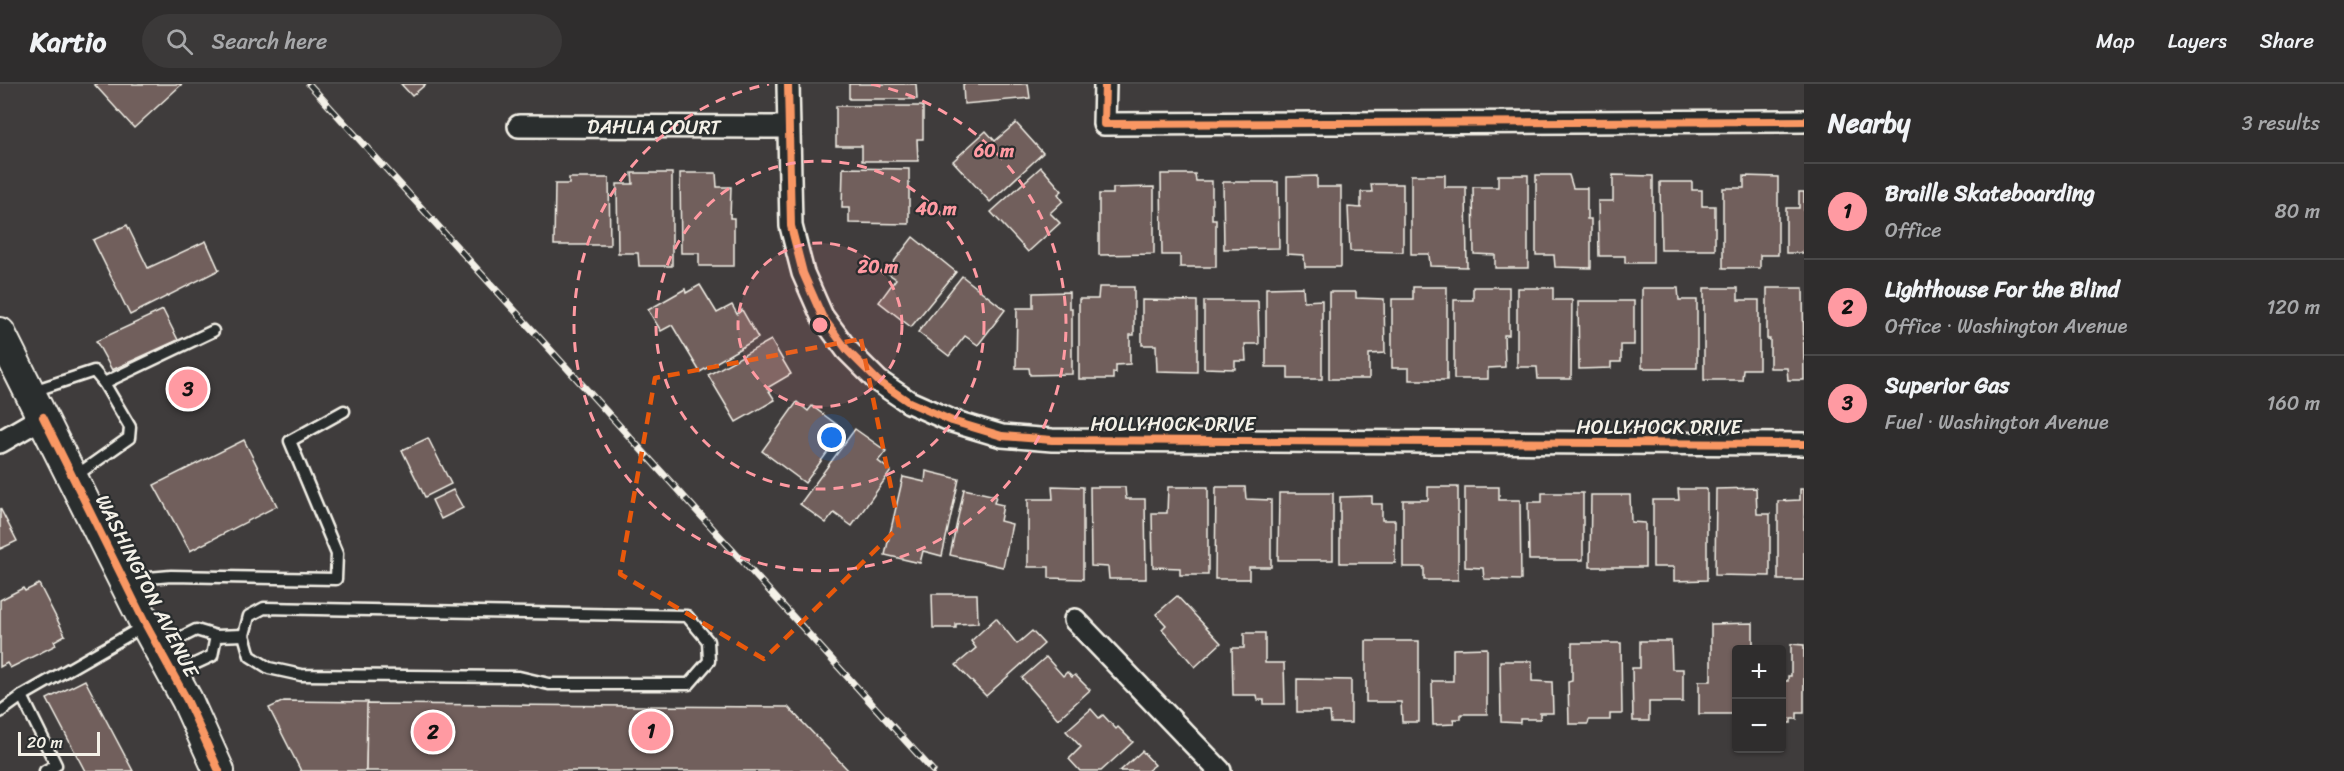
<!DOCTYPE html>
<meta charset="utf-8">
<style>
body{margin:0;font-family:Sriracha,sans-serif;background:#3b3939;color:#f1f3f6}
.controls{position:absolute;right:18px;bottom:18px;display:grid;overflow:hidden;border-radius:6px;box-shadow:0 2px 4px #0004}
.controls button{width:54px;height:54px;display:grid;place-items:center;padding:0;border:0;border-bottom:2px solid #4a4949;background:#2f2d2d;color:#f1f3f6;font:30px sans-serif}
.scale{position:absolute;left:18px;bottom:15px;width:82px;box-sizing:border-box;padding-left:6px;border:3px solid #f4f1e8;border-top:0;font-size:16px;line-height:21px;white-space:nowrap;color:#f4f1e8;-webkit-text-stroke:4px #2a2d2e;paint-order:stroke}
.you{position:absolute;left:832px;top:354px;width:21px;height:21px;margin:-15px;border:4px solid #fff;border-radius:50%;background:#1a73e8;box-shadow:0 0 0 9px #1a73e833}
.badge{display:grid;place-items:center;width:39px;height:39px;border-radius:50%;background:#ff9aa2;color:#111;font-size:20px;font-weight:700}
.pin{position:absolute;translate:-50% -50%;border:3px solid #fff;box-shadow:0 2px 6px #0006}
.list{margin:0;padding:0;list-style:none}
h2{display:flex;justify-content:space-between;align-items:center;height:78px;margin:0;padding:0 24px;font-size:26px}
h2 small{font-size:20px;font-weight:400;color:#a7a8aa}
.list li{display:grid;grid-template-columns:39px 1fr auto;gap:18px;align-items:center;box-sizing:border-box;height:96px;padding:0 24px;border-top:2px solid #4a4949}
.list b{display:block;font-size:22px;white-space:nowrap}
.list p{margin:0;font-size:20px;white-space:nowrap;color:#a7a8aa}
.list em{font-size:20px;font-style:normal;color:#a7a8aa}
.icon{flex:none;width:33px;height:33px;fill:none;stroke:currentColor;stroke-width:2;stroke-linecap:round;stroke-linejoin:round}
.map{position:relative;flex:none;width:1804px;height:687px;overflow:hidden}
header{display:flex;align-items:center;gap:36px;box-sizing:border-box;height:84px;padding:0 30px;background:#2f2d2d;border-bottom:2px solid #4a4949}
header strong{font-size:28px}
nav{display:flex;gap:33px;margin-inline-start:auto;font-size:21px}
.search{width:420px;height:54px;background:#3b3939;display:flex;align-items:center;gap:15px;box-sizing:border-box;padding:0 21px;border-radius:33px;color:#a7a8aa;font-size:22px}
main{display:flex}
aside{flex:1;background:#2f2d2d}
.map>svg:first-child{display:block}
.building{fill:#715e5b;stroke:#f4f1e8;stroke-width:1.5}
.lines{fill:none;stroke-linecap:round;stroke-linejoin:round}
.service-casing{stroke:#f4f1e8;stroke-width:15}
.minor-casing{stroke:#f4f1e8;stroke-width:26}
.secondary-casing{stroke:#f4f1e8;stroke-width:34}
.service{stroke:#2a2d2e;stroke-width:10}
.minor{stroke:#2a2d2e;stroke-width:21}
.secondary{stroke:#2a2d2e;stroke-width:30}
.rail-casing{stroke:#f4f1e8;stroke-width:7}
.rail{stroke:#2a2d2e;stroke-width:4.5;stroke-dasharray:14;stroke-linecap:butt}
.cycleway-casing{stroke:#2a2d2e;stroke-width:11}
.cycleway{stroke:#f99763;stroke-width:8}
.marked{fill:none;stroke:#e8590c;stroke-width:4.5;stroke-dasharray:12 8;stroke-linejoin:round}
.ring{fill:none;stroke:#ff9aa2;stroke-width:3;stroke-dasharray:10 8}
.labels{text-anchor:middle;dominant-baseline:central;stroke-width:4.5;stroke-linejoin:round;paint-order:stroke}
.street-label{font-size:20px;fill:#f4f1e8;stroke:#2a2d2e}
.centre{fill:#ff9aa2;stroke:#2a2d2e;stroke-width:3}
.ring-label{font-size:18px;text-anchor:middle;font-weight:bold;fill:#ff9aa2;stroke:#2a2d2e;stroke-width:4.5;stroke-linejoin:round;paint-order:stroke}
</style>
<header>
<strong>Kartio</strong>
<div class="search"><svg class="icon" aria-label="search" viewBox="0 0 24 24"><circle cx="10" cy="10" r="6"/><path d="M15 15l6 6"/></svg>Search here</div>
<nav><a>Map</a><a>Layers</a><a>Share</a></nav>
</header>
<main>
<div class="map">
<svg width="1804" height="687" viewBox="0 0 1804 687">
<rect width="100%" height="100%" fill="#3f3c3c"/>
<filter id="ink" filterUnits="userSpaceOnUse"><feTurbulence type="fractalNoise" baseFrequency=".0167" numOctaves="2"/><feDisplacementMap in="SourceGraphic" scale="12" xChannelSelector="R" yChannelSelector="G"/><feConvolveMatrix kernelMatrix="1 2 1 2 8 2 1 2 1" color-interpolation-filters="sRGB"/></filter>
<g filter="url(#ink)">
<g class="building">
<path d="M94 0H182L134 44Z"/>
<path d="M401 0H426L412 12Z"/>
<path d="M849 0H916L917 15H849Z"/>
<path d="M963 0H1028L1030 14 964 20Z"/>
<path d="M836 22H923V55H917L918 77H862V62H836Z"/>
<path d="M1016 39 1043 69 990 118 953 77 986 47 995 57Z"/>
<path d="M1041 83 1062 107 1058 110 1063 117 1050 129 1060 139 1028 168 991 128Z"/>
<path d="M843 84 909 85V140L849 139V124H842Z"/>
<path d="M632 89H672V182H639L638 169H618L617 100H633Z"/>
<path d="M680 89H716L717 103H731L730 134H734V182H699V169H681Z"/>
<path d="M1161 90H1195L1196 97H1212V135H1216V183H1180V171H1162Z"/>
<path d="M1411 91H1445V103H1466L1467 183 1430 182 1429 170H1411Z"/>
<path d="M1498 91H1528V184H1495V171L1474 170 1473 103H1498Z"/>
<path d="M1536 91H1569L1573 104H1587V135H1591V184L1555 183 1554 171H1536Z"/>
<path d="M1613 91 1653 92V179H1625V172H1599L1598 117H1613Z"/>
<path d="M1317 92V103H1341V183H1305L1304 171 1287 170V93Z"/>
<path d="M1744 92 1778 93V171H1760V184H1723V104H1744Z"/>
<path d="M569 94H609L610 161H554L555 100H569Z"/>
<path d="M1223 98H1278L1279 164 1224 165Z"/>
<path d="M1660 98H1692V106H1702V122H1715V166H1661Z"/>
<path d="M1371 100H1403V168L1350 167 1348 123 1361 124V108H1372Z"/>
<path d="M1154 103V170L1099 171V110H1113V104Z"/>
<path d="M1799 108H1804V169H1786V124H1799Z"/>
<path d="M127 141 148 184 206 157 219 186 130 231 93 156Z"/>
<path d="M913 153 956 188 911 243 879 218 896 195 886 188Z"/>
<path d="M962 192 1005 226 978 261 965 252 949 272 918 248Z"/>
<path d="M700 201 717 229 732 221 737 230 742 226 758 254 700 288 672 241 661 247 648 226 685 205 686 209Z"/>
<path d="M1099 203H1134V251H1130V280L1116 281V289L1113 288V295H1079V215H1098Z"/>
<path d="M1303 203 1304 217 1322 216V295H1288V283H1266V204Z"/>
<path d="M1413 203H1447V296H1409V284H1392V215H1413Z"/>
<path d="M1473 203H1509V251H1504L1505 283 1488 284V295H1454V216H1473Z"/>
<path d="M1517 204H1553V216H1572L1571 295H1538L1537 283H1517Z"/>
<path d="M1642 204H1678L1679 216H1697V284H1642Z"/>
<path d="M1704 204H1738V216H1759V285H1743L1742 296H1704Z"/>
<path d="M1767 204H1803L1804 296H1788L1787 284H1770V255H1767Z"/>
<path d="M1069 208V224H1072V290L1030 291 1029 284H1016L1017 224H1033V209Z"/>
<path d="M1329 208H1356V214L1384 215 1385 269 1369 270V295H1329Z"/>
<path d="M1142 216 1197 217V288L1157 287 1156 261H1142Z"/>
<path d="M1204 217H1258L1259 260H1245L1246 277H1235V285L1204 284Z"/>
<path d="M1578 217H1634V261H1621V278H1611V284L1579 285Z"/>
<path d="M163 226 178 256 112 286 96 257Z"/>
<path d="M771 256 791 290 767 304 775 316 736 338 708 291Z"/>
<path d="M797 318 808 327 812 322 844 346 805 399 762 367Z"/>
<path d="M855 345 886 367 878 377 891 387 852 442 834 429 826 439 800 420Z"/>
<path d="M428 354 451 400 425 413 402 366Z"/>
<path d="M244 356 277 422 190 467 154 401Z"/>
<path d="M926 387 959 395 942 472 923 467 920 479 885 471 903 393 925 398Z"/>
<path d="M1052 402 1083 403V495L1049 494V483H1028V415H1053Z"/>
<path d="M1090 403H1125L1126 415H1145L1146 495H1109L1108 483 1091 482Z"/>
<path d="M1168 403H1208V491H1180V484L1153 483 1152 429H1167Z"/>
<path d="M1216 403H1245L1246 415 1271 416V483H1249V495H1215Z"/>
<path d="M1428 403H1458V496H1424V483H1403V416H1428Z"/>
<path d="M1465 403H1499V416H1520L1521 496 1484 495 1483 484 1465 483Z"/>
<path d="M1756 404 1757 430H1770V492L1715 491 1716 405Z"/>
<path d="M964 405 996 412 994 419 1003 421 1000 437 1012 440 1003 483 950 471Z"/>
<path d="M1678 405H1707V496L1674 497V483H1653V416H1679Z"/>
<path d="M1800 405H1804V496H1778V417L1800 416Z"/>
<path d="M453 406 463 424 441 435 432 416Z"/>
<path d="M1279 409H1333V476H1278Z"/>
<path d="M1542 409H1583V476H1529L1528 418H1542Z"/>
<path d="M1591 411H1630L1631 438 1645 439V483H1590Z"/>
<path d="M1372 412V420H1382V436H1395V479H1340V413Z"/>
<path d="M0 424 17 457 0 465Z"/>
<path d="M39 500 65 551 54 557 56 561 10 584 7 579 0 583V516L23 504 25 507Z"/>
<path d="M932 510H977L978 539 956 540V544H933Z"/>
<path d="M1177 512 1221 559 1195 583 1162 545 1166 541 1156 530Z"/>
<path d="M996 534 1017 560 1032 547 1044 560 986 612 956 581 976 564 971 557Z"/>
<path d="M1753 539V566H1736V640H1733V630H1699V597H1711V540Z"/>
<path d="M1244 549H1265V579H1284L1285 620H1264V616H1258L1257 611H1233L1232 564H1244Z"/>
<path d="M1366 557H1419V638H1402L1401 618H1366Z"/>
<path d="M1640 557H1671L1672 585H1683V618H1649V637H1633L1632 584H1640Z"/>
<path d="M1572 559H1621L1622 630H1610V636H1589L1588 640H1569L1568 598 1572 597Z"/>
<path d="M1791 560 1804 561V629H1797V635H1791V639H1782V597H1788V592H1791Z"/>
<path d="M1487 564V630H1461V635H1453L1454 640 1433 641 1432 597H1453V565Z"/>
<path d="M1046 573 1063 592 1067 588 1072 593 1075 591 1090 606 1058 635 1022 594Z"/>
<path d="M1500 577H1532V597L1552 598 1553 629H1540V635H1520V639L1501 638Z"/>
<path d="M1297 595 1351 596V639H1331L1330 628H1297Z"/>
<path d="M85 596 133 687H85L47 615Z"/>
<path d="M284 617 368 618 366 687H301L269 624Z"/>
<path d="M367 620 788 623 849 687H366Z"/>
<path d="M1091 625 1099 634 1103 631 1116 645 1118 643 1133 658 1101 687H1080L1069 675 1081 663 1066 647Z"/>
<path d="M1142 667 1155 681 1147 687H1120Z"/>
</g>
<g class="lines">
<g class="service-casing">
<g id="service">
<path d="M104 299 213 247"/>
<path d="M30 308 94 287 104 299 130 343 129 354 74 393"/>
<path d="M126 496 171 492 336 495 337 470 290 357 344 327"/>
<path d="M264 524 687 532 708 557 709 577 689 600H549L519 593 301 591 269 584 250 572 244 551 249 532Z"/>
<path d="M162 563 196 546 216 552 244 551"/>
<path d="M175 589 212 572 216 552"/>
<path d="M22 612 56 681 45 687"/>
<path d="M0 628 22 612 144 542"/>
</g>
</g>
<g class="minor-casing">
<g id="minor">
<path d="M788 0 791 142 803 189 822 232 847 266 878 297 909 318 952 337 1002 352 1052 356 1804 360"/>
<path d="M1105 0 1104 40 1804 37"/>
<path id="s1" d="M519 42 788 43"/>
<path d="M0 358 43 333"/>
<path d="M1075 536 1220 687"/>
</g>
</g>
<g class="secondary-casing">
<path id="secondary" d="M0 249 146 541 187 616 219 687"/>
</g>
<use href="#service" class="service"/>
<use href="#minor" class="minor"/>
<use href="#secondary" class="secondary"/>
<g class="rail-casing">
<path id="rail" d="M309 0 933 687"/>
</g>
<use href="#rail" class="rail"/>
<g class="cycleway-casing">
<g id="cycleway">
<path d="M788 0 791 142 803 189 822 232 847 266 878 297 909 318 952 337 1002 352 1052 356 1804 360"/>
<path d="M1105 0 1104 40 1804 37"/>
<path d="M43 333 146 541 187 616 219 687"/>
</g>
</g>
<use href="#cycleway" class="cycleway"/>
</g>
</g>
<path class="marked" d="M861 255 899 443 764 575 620 490 655 294Z"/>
<circle cx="820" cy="241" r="82" fill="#ff9aa2" fill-opacity=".12"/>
<g class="ring">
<circle cx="820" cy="241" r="82"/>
<circle cx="820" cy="241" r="164"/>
<path d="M871 0A246 246 0 1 1 769 0"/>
</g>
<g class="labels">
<g class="street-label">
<text stroke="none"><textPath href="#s1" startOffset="135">DAHLIA COURT</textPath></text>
<text x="1173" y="340">HOLLYHOCK DRIVE</text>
<text x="1659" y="343">HOLLYHOCK DRIVE</text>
<text transform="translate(147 502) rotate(63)">WASHINGTON AVENUE</text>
</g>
</g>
<circle cx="820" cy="241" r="9" class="centre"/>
<g class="ring-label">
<text x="994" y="73">60 m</text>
<text x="936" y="131">40 m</text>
<text x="878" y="189">20 m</text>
</g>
</svg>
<div class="controls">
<button>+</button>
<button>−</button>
</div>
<div class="scale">20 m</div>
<div class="you"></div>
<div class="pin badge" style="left:651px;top:647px">1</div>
<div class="pin badge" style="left:433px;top:648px">2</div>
<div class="pin badge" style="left:188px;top:305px">3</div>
</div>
<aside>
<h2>Nearby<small>3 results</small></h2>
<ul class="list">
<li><span class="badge">1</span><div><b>Braille Skateboarding</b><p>Office</p></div><em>80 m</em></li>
<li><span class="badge">2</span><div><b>Lighthouse For the Blind</b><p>Office · Washington Avenue</p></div><em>120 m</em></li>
<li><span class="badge">3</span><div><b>Superior Gas</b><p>Fuel · Washington Avenue</p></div><em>160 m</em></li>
</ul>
</aside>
</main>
